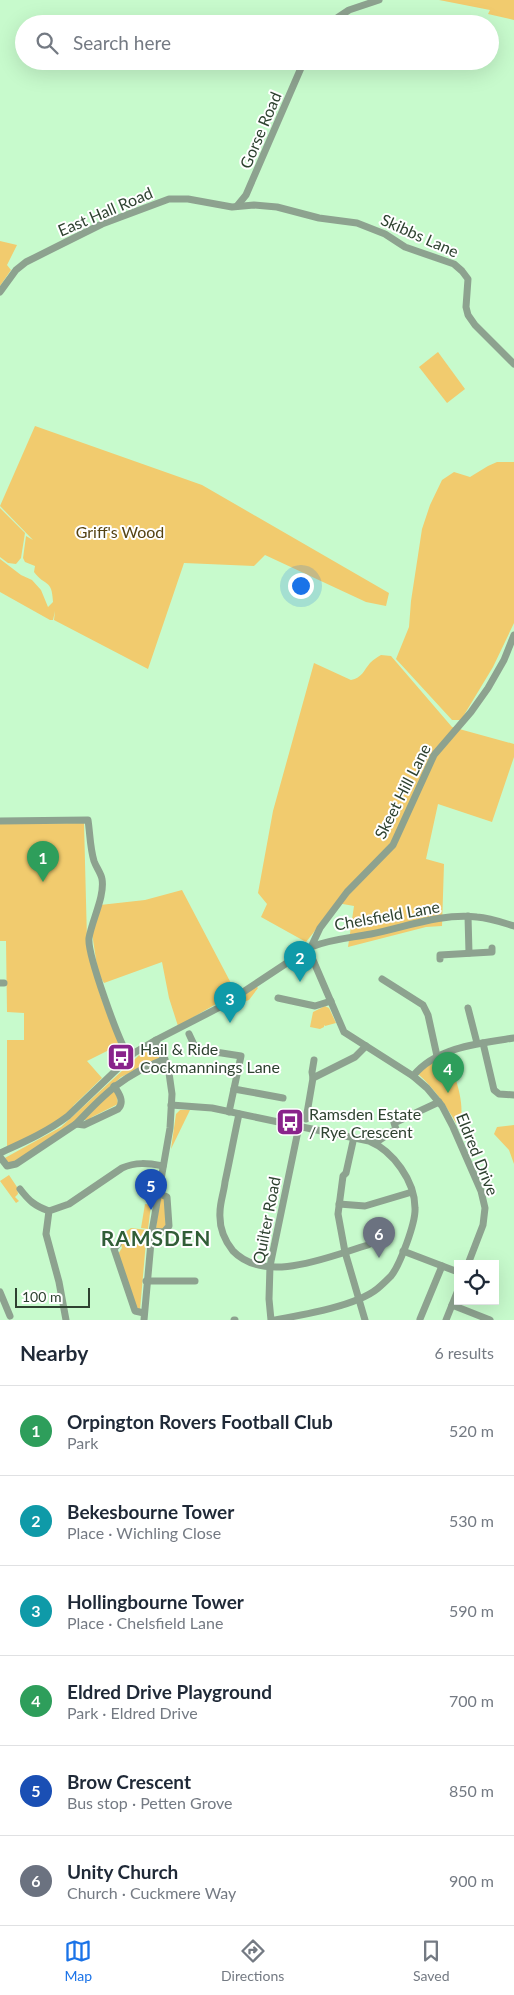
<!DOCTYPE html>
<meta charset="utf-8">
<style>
body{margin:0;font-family:Lato,sans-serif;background:#f2f2f3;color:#1f2937}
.controls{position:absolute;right:15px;bottom:15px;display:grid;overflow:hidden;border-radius:0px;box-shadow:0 5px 20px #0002}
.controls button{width:45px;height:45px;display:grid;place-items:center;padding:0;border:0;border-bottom:1px solid #e0e1e3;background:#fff;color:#1f2937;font:25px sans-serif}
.scale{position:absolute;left:15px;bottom:12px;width:75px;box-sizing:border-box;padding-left:5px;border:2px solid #2e4230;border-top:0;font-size:14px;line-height:18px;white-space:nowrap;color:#2e4230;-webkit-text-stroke:4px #fff;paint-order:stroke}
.you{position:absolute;left:300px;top:585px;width:18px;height:18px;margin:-12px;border:4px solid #fff;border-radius:50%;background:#1a73e8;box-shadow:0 0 0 8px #1a73e833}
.badge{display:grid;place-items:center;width:32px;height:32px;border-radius:50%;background:#1a73e8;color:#fff;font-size:16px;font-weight:700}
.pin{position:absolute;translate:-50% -41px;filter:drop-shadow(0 1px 2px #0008)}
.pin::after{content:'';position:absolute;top:26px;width:18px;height:15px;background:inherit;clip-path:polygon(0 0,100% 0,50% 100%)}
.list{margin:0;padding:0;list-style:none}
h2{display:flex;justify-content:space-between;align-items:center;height:65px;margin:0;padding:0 20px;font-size:21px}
h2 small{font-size:16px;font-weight:400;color:#747a83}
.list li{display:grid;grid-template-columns:32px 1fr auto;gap:15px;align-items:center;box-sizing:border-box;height:90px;padding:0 20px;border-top:1px solid #e0e1e3}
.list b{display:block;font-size:19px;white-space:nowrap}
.list p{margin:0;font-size:16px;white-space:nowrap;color:#747a83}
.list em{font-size:16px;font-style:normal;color:#747a83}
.icon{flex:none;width:28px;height:28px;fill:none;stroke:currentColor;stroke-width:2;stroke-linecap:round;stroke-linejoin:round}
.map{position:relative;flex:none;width:514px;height:1320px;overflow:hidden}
.search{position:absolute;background:#fff;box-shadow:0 5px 20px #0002;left:15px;right:15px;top:15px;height:55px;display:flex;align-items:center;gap:12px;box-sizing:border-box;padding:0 18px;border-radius:28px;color:#747a83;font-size:19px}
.sheet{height:605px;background:#fff}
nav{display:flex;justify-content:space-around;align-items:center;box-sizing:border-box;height:70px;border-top:1px solid #e0e1e3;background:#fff;font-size:14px;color:#747a83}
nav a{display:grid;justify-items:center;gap:2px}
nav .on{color:#1a73e8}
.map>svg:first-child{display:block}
.green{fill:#f1cb6e}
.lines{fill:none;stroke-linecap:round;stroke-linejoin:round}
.minor{stroke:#8da28f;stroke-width:7}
.labels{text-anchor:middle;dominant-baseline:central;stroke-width:4;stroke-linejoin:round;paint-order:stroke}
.street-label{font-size:16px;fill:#2e4230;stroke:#fff}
.park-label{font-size:16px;fill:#554313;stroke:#fff}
.poi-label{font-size:16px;fill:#2e4230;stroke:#fff;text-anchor:start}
.district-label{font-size:21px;font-weight:bold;letter-spacing:1px;fill:#315e37;stroke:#fff}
</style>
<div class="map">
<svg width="514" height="1320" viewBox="0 0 514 1320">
<rect width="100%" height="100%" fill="#c7facc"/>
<g class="green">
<path d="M439 0H514V20L488 14 490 10Z"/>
<path d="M0 241 17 245 7 265 11 270 0 286Z"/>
<path d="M438 352 465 389 447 403 419 367Z"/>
<path d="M35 426 202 485 389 593 386 606 366 602 265 555 254 566 184 563 148 669 54 620 55 611 53 620H50L0 592V559L21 575 32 580 41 590 48 607 53 602C52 578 45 587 34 572L35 566 25 562 23 558 26 536 33 540 0 506Z"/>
<path d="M497 462H514V623L493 667 461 720H452L396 659 409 627 411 601 422 529 430 505 442 480 454 472 470 477 488 466Z"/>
<path d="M0 508 25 533 21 558 16 564 8 563 0 557Z"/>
<path d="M381 655 391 656 452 727 514 744V757L492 822 438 804 426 859 444 864 442 926 426 927 348 947 354 906 337 903 306 942 261 917 267 904 258 893 273 811 314 663 351 680C362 678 364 670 370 663 373 660 377 657 381 655Z"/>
<path d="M84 823 87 940 100 995 119 1045 87 1061 102 1078 74 1105C66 1121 24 1139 7 1147V1040H24V1013L7 1012 6 941H0V824Z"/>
<path d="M182 890 233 987 240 986 242 989 178 1026 169 998 162 962 104 983 98 973 92 933 100 905 145 900Z"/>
<path d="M256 986 258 988 249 1000 227 1007V1005L241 998Z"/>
<path d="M325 1006 329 1008 336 1023 325 1026 324 1025V1027L320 1029 310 1027 313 1012Z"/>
<path d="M148 1047 155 1049 160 1059 121 1077 74 1122 14 1164H8L3 1159 61 1127Z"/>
<path d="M447 1054C454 1074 464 1098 461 1119L456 1123C445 1104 434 1088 418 1074L424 1066Z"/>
<path d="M113 1090 116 1091 118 1104 92 1117 88 1122 84 1119Z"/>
<path d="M180 1110H190L171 1149 176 1114Z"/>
<path d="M514 1125V1164L509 1150 494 1134 497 1127Z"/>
<path d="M9 1175 17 1187 18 1194 15 1197 19 1201 16 1203 0 1181Z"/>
<path d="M165 1196 166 1229H158L156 1228 160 1198Z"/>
<path d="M145 1204 151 1205 148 1229 141 1228Z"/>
<path d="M131 1228 147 1230 140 1310 135 1306 118 1254 122 1248 118 1237Z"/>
</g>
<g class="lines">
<g class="minor">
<path d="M328 24 349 10 379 0"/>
<path d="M237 206 246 195 304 61"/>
<path d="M0 292 16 270 26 262 102 224 169 199H188L232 207 254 205 277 207 319 218 357 223 385 234 405 247 454 264 462 271 468 279 466 307 468 315 475 325 514 364"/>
<path d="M0 821 88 820C90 833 90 848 94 861 96 867 101 873 102 879 105 896 92 920 89 938 87 954 119 1042 129 1057"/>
<path d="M468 916 469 953"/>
<path d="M311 947 320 928 347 892 393 845 434 755 471 712 488 688 504 660 514 635"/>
<path d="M440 959V955L492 952V948"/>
<path d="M313 960 344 1032 413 1076 427 1088 442 1106 453 1127 481 1191 485 1208 483 1225 468 1264"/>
<path d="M382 979 423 1005 428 1015 437 1056"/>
<path d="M0 983H4"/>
<path d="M278 998 315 1006 331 1001"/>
<path d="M468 1008 477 1043"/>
<path d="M189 1034 196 1049 241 1056 229 1112"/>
<path d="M483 1043 494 1090 499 1094 514 1095"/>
<path d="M413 1076C436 1047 480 1043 514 1038"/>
<path d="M313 1078 312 1072 314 1060"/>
<path d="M234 1089 283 1098"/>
<path d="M171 1105 212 1108 369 1141C393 1151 415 1181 415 1208 416 1222 400 1265 391 1276 387 1280 382 1285 377 1289 356 1306 302 1315 274 1320"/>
<path d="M239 1114C234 1137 230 1159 225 1182 224 1192 220 1202 220 1212 219 1227 224 1240 233 1251 266 1285 330 1256 368 1245"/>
<path d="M306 1119 313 1078 355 1057 366 1046"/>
<path d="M76 1124C106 1092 124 1075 165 1059"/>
<path d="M354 1137 346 1173 343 1176 338 1214 345 1252 365 1320"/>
<path d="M375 1143 396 1129 394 1123 439 1102"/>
<path d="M0 1153C24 1142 47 1132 68 1116L134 1053 156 1040 222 1006 311 947C331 939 350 938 371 934 406 927 441 913 477 917 490 918 501 922 514 926"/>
<path d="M0 1157 7 1166 16 1164 76 1124 84 1125 118 1109C125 1102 119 1093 114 1086"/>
<path d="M20 1189C29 1201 35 1206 49 1211"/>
<path d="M339 1204 365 1206 412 1192"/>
<path d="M152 1231 164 1232 169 1226 167 1197 158 1193"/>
<path d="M118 1244 114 1249 135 1311 144 1313"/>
<path d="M403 1251 458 1272"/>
<path d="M146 1281H195"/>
<path d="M0 1292 10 1316"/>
<path d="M452 1305 490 1320"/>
<path d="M420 1319 442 1266"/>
<path d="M66 1320 59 1282 46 1234 49 1211 69 1204 122 1168C136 1162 147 1163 163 1166"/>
<path d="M144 1320 152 1231 170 1128 172 1094 169 1073 156 1040"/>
<path d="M234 1320H235"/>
<path d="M271 1320 269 1299 270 1266 299 1126"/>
<path d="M446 1320 458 1290"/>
</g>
</g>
<defs>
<g id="bus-square" transform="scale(1.4375)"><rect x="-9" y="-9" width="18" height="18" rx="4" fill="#89238b" stroke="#fff"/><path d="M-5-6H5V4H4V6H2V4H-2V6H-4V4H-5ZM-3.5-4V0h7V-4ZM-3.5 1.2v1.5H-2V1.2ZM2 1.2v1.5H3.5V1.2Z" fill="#fff"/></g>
</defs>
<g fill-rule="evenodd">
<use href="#bus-square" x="121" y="1057"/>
<use href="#bus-square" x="290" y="1122"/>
</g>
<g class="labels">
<g class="street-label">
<text transform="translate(260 130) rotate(-67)">Gorse Road</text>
<text transform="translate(105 211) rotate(-23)">East Hall Road</text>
<text transform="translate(420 235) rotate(24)">Skibbs Lane</text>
<text transform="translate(402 791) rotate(-63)">Skeet Hill Lane</text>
<text transform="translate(387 915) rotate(-10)">Chelsfield Lane</text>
<text transform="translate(478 1154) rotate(68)">Eldred Drive</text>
<text transform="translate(266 1220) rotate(-79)">Quilter Road</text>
</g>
<g class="park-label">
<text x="120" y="531">Griff's Wood</text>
</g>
<g class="poi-label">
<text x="140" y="1048">Hail &amp; Ride<tspan x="140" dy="18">Cockmannings Lane</tspan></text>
<text x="309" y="1113">Ramsden Estate<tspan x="309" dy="18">/ Rye Crescent</tspan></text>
</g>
<g class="district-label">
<text x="156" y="1237">RAMSDEN</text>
</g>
</g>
</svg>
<div class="controls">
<button><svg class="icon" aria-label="locate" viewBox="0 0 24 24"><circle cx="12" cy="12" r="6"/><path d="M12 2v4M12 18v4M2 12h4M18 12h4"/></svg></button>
</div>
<div class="scale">100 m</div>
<div class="you"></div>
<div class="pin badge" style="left:43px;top:882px;background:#2e9e5b">1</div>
<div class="pin badge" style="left:300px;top:982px;background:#0f9aa8">2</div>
<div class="pin badge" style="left:230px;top:1023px;background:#0f9aa8">3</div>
<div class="pin badge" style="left:448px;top:1093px;background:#2e9e5b">4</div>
<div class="pin badge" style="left:151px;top:1210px;background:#1a4fb4">5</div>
<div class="pin badge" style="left:379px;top:1258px;background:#6b7280">6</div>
<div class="search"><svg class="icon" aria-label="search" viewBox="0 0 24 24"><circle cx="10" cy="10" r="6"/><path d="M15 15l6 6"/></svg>Search here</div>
</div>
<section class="sheet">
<h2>Nearby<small>6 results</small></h2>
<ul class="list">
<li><span class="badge" style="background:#2e9e5b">1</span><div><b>Orpington Rovers Football Club</b><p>Park</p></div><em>520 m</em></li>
<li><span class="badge" style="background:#0f9aa8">2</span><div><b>Bekesbourne Tower</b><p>Place · Wichling Close</p></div><em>530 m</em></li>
<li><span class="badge" style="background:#0f9aa8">3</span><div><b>Hollingbourne Tower</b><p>Place · Chelsfield Lane</p></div><em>590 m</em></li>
<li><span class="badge" style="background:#2e9e5b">4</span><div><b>Eldred Drive Playground</b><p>Park · Eldred Drive</p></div><em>700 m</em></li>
<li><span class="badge" style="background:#1a4fb4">5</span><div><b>Brow Crescent</b><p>Bus stop · Petten Grove</p></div><em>850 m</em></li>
<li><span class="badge" style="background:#6b7280">6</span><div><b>Unity Church</b><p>Church · Cuckmere Way</p></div><em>900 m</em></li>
</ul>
</section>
<nav>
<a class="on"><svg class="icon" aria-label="map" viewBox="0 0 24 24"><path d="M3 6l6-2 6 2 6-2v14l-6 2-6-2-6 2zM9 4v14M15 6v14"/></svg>Map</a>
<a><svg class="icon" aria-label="directions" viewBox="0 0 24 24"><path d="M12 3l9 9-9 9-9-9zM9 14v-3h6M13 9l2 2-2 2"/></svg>Directions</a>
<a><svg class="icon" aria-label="saved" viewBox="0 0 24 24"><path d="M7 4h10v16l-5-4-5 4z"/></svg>Saved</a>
</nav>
